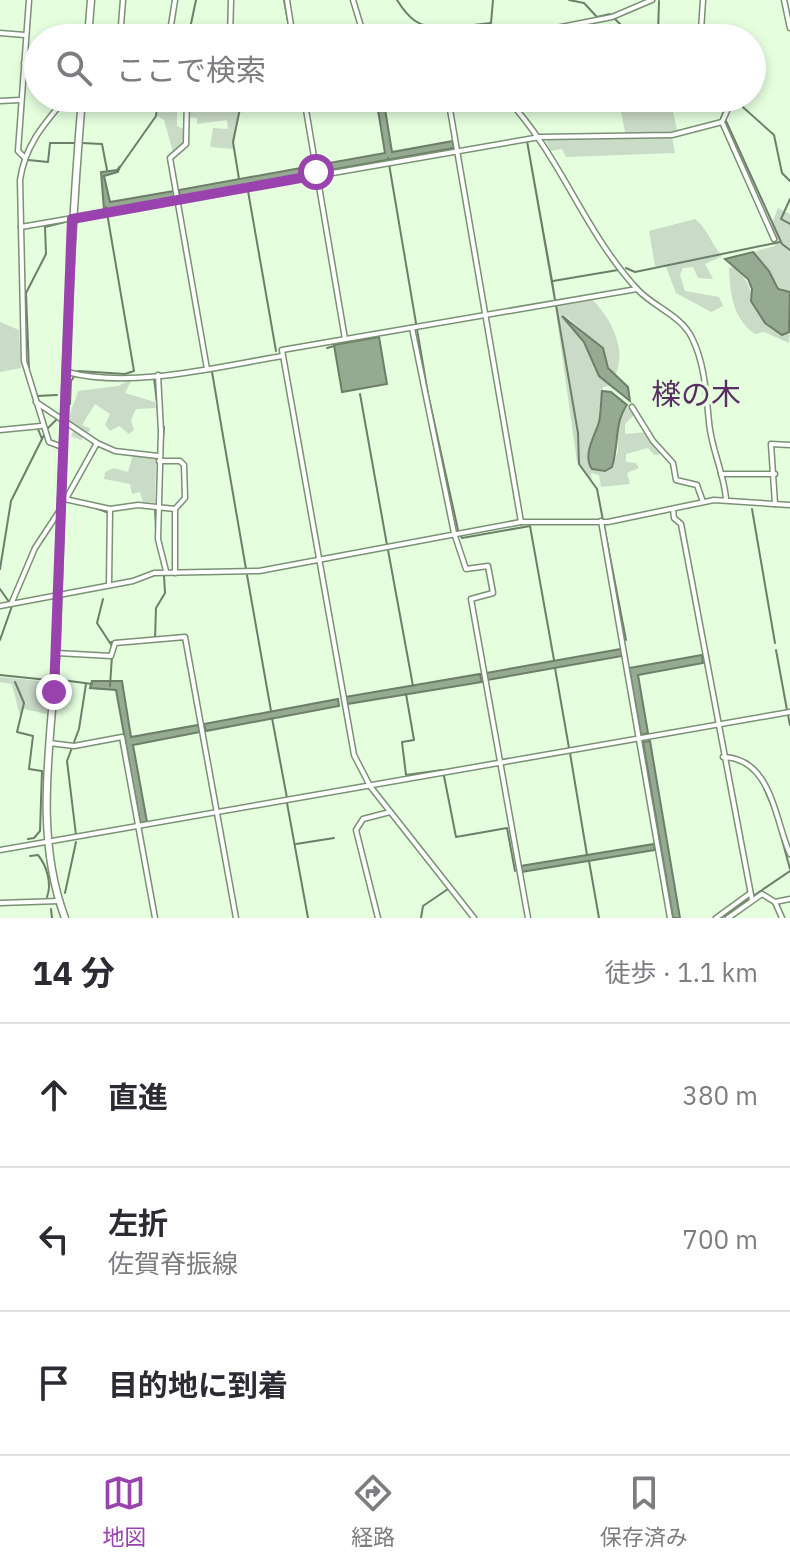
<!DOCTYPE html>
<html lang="ja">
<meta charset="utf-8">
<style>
body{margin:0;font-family:"IBM Plex Sans","Noto Sans JP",sans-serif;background:#f2f2f3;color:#2b2b33}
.stop{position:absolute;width:24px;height:24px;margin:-18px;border:6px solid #9a43af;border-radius:50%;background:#fff}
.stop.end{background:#9a43af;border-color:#fff;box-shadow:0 2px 8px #0008}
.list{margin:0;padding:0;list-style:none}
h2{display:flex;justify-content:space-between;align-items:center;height:104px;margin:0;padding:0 32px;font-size:34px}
h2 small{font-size:26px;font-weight:400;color:#7c7c81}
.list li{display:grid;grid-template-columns:52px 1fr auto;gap:24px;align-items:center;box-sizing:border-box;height:144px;padding:0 32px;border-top:2px solid #e1e1e2}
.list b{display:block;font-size:30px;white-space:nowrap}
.list p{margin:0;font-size:26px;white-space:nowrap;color:#7c7c81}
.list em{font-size:26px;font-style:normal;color:#7c7c81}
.icon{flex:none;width:44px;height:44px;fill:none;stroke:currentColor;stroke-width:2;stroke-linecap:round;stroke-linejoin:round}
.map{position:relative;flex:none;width:790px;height:918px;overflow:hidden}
.search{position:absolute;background:#fff;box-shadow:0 4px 12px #0003;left:24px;right:24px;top:24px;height:88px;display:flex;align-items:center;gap:20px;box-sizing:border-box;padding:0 28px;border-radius:44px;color:#7c7c81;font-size:30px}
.sheet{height:536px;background:#fff}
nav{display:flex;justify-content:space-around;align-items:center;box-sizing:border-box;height:112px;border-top:2px solid #e1e1e2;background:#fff;font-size:22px;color:#7c7c81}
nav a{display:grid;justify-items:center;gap:4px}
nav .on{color:#9a43af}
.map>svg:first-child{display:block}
.green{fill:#cadbc7}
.water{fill:#95aa90;stroke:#6d7e69;stroke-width:2}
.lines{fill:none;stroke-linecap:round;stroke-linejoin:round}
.stream{stroke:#6d7e69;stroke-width:2}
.minor-casing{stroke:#7a9174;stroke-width:7}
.major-casing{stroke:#7a9174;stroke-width:9}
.minor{stroke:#fff;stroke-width:4}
.major{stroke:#fff;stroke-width:6}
.route{stroke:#9a43af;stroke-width:10}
.labels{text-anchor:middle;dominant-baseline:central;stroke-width:6;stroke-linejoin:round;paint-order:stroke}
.neighbourhood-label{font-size:30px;fill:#592e63;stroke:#e4fede}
</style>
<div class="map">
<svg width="790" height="918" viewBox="0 0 790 918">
<rect width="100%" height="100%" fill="#e4fede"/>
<g class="green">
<path d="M157 98H166L177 111V126L184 129V144L173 152 164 120 156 115Z"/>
<path d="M206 98H210L211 104 227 105V98H242L233 149 210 147 213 128 228 129 227 120 197 124V118L188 117 189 103 205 104Z"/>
<path d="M637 98H670L677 130 672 137 675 153 566 157 562 149 551 151 545 139 626 137 619 101Z"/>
<path d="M778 208 790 214V292L778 289 769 271 753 252 775 246 771 226Z"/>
<path d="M695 219C708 229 711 244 722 256L705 264 713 279 698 278 693 267 683 268 680 275 685 291 719 297 723 306 711 312 676 293 666 267 655 266 649 231Z"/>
<path d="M734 267C759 288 745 304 765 322 770 327 783 329 790 331L789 343 764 332 755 334C733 319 730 294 729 268Z"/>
<path d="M592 299C610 318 627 347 616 374L608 368 602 348 566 316 584 342 599 376 614 385 603 387C599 409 600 431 589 450L612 467C614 460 618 454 618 448 618 432 612 413 631 407L635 414 625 424V434L648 432 661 454 654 455 648 448 626 454V462L636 463 639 468 627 473 630 484 601 487 599 475 591 473 592 483 577 462 555 305Z"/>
<path d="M0 322 19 330 21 368 0 372Z"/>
<path d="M132 379 125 393 155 402 156 408 136 409 131 420 134 430 129 434 119 426 110 431 105 425 110 414 95 404 82 425 91 429 81 440 71 436 74 430C64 416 75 405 78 391L118 386Z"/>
<path d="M133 455 156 458 155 503 143 502 140 492 132 494 130 484 104 479 105 472 114 468 128 472Z"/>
<path d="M0 677 50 682 47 714 24 709 20 716 12 684 0 682Z"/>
</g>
<g class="water">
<path d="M384 103 392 152 453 141 454 148 319 172 318 165 385 153 377 104Z"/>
<path d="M120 166 118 172 104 176 110 202 174 191 175 197 104 210 101 172 117 170Z"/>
<path d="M312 166 313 173 180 197 179 190Z"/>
<path d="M753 252 769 271 778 289 790 292 789 332 782 335 765 323 751 301 752 289 748 279 725 259Z"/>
<path d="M562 316 603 348 608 368 628 387 630 401 599 376 584 342Z"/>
<path d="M379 337 387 384 342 392 334 345Z"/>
<path d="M602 391 611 392 627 405C614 423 619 445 612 467L605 471 592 469C582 455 595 436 599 422 601 413 601 400 602 391Z"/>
<path d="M621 649 622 656 487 680 486 673Z"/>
<path d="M702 655 703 663 638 675 648 733 641 735 629 668Z"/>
<path d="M480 674 482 682 347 704 345 697Z"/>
<path d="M92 681H122L131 737 198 725 200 732 133 745 147 822 140 823 116 690 90 688Z"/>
<path d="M338 699 339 706 206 731 204 724Z"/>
<path d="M650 741 680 918H673L643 742Z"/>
<path d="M654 844 655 850 521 872 520 866Z"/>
</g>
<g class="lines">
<g class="stream">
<path d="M284 0 291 38"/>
<path d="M351 0 363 38"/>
<path d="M397 0C409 19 418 27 441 28"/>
<path d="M569 0 584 3 597 17 610 14"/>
<path d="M615 19 634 38"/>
<path d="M447 28 491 23 493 0"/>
<path d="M167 38 169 29"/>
<path d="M188 38 196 0"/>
<path d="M654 38 658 34 659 1"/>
<path d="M729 98 721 118 726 121 782 244 790 250"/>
<path d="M735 100 774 135 782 173 790 181"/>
<path d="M527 141 555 300 552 281Z"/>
<path d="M82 143 102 144 107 170"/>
<path d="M388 158 428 394 458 530 462 538 530 526 554 660"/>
<path d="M28 160 48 162 50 143H74"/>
<path d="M118 170 156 116 158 98"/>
<path d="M239 179 233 142 242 99 267 101V98"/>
<path d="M248 191 276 351"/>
<path d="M790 199 781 219 790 224"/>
<path d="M626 268 635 272 780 242"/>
<path d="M553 281 618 270"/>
<path d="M556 305 578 433 579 464 597 489 626 640"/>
<path d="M327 348 334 346"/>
<path d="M29 371 26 293 46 254 45 227 65 222"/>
<path d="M212 372 246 569"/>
<path d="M154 378 158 411"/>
<path d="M360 394 387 545"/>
<path d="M37 396 57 395"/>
<path d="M70 404 71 381 78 371 125 374 134 371 106 207"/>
<path d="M38 429 42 439"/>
<path d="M47 429 57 419"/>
<path d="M163 438 164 427"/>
<path d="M86 466 98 446"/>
<path d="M93 507 109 513"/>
<path d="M155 509 156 531"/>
<path d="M752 509 775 643"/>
<path d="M388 550 413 686"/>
<path d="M0 569 11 501 44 435"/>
<path d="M247 575 271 711"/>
<path d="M0 589 12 606 0 640"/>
<path d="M103 599 97 623 112 646"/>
<path d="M111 642 155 639 156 608 165 593 164 576"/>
<path d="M776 650 787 710"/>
<path d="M555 668 569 748"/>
<path d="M0 675 48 680"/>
<path d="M62 680 92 684"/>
<path d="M15 682 24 703 17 732 33 736 29 769 42 771 40 831 34 838 28 839"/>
<path d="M110 686 112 656"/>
<path d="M406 694 414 740 402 742 406 775 442 770"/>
<path d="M788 715 790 725"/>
<path d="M272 718 287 798"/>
<path d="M570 753 587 855"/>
<path d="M444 776 456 837 507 828 515 871"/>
<path d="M764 788 774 811"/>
<path d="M287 803 308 918"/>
<path d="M777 821 790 869"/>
<path d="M76 835 67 761 79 729 86 684"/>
<path d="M296 844 334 838"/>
<path d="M30 856 38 855C47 866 52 884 47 897"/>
<path d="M589 861 599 918"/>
<path d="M65 893 76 842"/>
<path d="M51 909 52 918"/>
<path d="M421 918 423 906 448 889"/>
<path d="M721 918 790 871"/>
</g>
<g class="minor-casing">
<g id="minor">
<path d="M287 0 293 38"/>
<path d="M353 0 363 33 370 38"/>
<path d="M703 0 701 30 707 38"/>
<path d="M784 0 790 28"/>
<path d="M0 33 25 35"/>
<path d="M120 38 123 0"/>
<path d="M169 38 175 0"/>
<path d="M230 38 231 0"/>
<path d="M531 38 551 29 612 17 652 0"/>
<path d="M24 63 38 65"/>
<path d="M187 98 186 144 170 158 207 369"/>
<path d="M304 98 345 339"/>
<path d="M448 98 521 522"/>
<path d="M506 98C560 154 584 232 638 290 654 307 682 316 692 338 705 364 706 394 709 422 711 448 724 473 726 499"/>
<path d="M733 98 722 122 774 239"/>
<path d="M0 101 20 100"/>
<path d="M24 157 18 151 29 0"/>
<path d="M21 227 540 137 672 135 722 122"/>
<path d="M412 328 454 533 466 569 488 566 493 593 471 599 528 918"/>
<path d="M67 372C131 389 217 367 282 356"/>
<path d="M158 375 161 431 158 539 166 571"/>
<path d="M36 402 97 443 115 451 158 456"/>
<path d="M632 407 653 441 673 463 676 480 697 485 703 502"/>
<path d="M0 430 41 426"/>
<path d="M62 447 49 442 24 361 20 180C25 145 44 124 66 98"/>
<path d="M721 474H775"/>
<path d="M67 497 97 443"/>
<path d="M60 498 110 509 138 505 175 509 185 498 184 465 180 461H159"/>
<path d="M775 504 771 444 790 445"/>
<path d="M175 509V573"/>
<path d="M673 509 674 518 681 524 752 900"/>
<path d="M601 521 670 918"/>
<path d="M109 584 110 509"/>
<path d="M12 602 35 548 60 510"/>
<path d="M0 606 133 581 154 573 259 571 521 522H608L714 500 790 505"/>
<path d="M57 653 111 656 115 643 185 637 236 918"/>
<path d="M49 743 74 746 122 737 155 918"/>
<path d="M723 757C772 758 775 821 790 854"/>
<path d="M0 850 790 712"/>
<path d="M775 902 790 899"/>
<path d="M0 903 59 901"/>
<path d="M378 918 356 830 363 819 390 812"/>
<path d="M474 918 370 786 354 755 282 350 637 289"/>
<path d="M716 918 749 894"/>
<path d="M728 918 762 894 775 902 782 918"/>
</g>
</g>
<g class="major-casing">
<g id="major">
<path d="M88 38 91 0"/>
<path d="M65 918C31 827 54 731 57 636 63 456 67 277 82 98"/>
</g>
</g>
<use href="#minor" class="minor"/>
<use href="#major" class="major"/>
</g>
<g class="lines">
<path class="route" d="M54 692 72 219 317 175 316 172"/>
</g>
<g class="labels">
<g class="neighbourhood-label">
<text x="696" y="393">檪の木</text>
</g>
</g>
</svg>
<div class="stop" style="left:316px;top:172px"></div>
<div class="stop end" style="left:54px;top:692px"></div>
<div class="search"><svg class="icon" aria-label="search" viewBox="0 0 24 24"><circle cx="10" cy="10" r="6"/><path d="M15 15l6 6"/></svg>ここで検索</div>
</div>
<section class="sheet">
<h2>14 分<small>徒歩 · 1.1 km</small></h2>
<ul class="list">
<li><svg class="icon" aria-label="ahead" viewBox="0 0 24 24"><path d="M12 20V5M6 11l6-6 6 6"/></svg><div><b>直進</b></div><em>380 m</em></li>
<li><svg class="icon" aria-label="left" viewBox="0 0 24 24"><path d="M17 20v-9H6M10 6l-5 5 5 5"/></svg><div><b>左折</b><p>佐賀脊振線</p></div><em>700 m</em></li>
<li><svg class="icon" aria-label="arrive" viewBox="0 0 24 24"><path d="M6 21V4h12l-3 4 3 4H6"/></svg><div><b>目的地に到着</b></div></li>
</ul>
</section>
<nav>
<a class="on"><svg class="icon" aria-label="map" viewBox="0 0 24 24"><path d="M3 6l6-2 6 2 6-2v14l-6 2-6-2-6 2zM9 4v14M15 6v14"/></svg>地図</a>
<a><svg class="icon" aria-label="directions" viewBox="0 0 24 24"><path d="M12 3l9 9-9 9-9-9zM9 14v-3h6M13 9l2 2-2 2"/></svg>経路</a>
<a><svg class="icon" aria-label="saved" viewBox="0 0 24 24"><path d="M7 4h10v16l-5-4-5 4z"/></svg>保存済み</a>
</nav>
